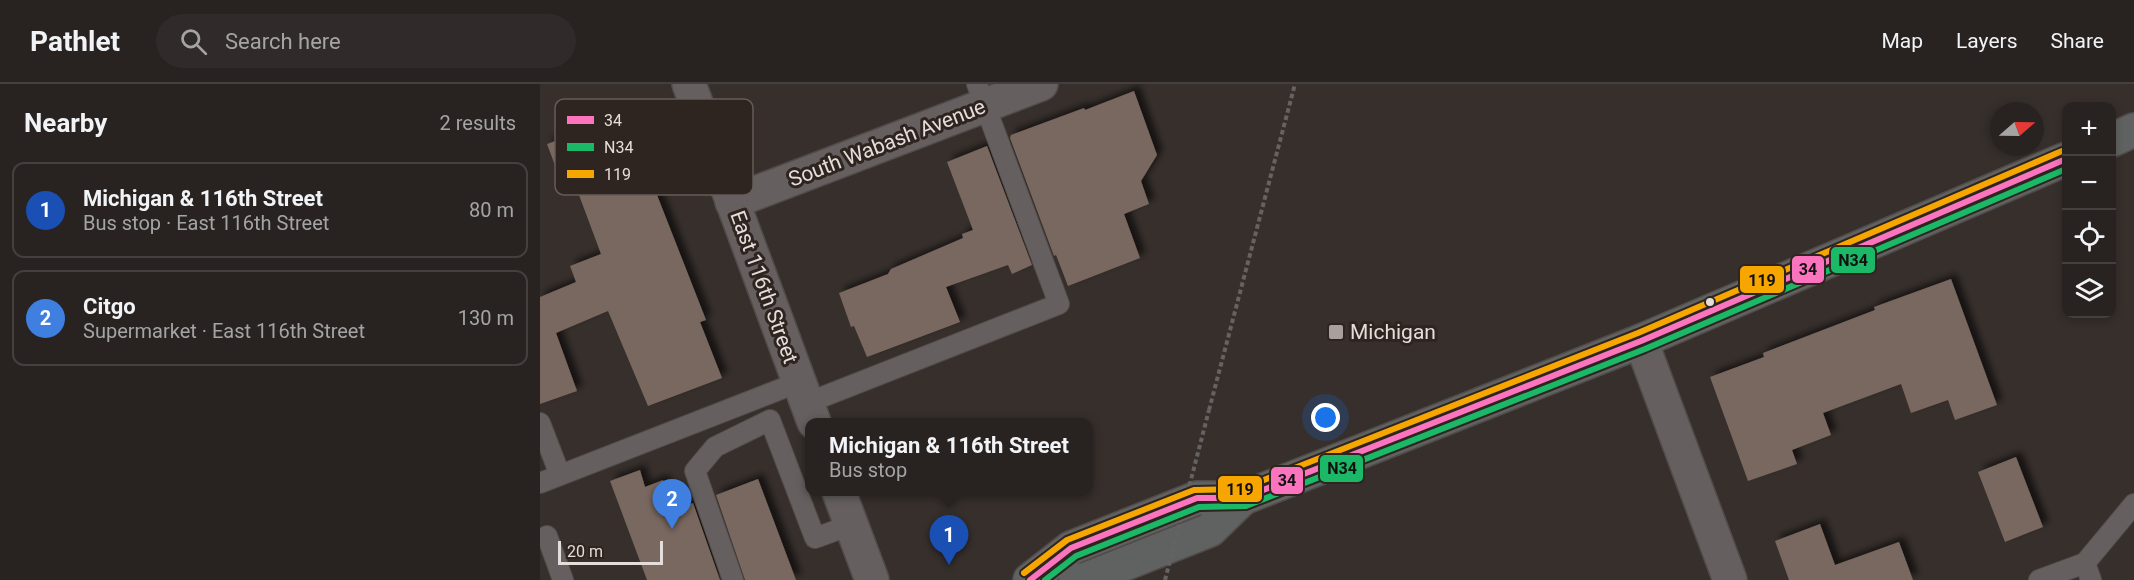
<!DOCTYPE html>
<meta charset="utf-8">
<style>
body{margin:0;font-family:Roboto,sans-serif;background:#302b2a;color:#f1f3f6}
.controls{position:absolute;right:18px;top:18px;display:grid;overflow:hidden;border-radius:12px;box-shadow:0 3px 9px #0003}
.controls button{width:54px;height:54px;display:grid;place-items:center;padding:0;border:0;border-bottom:2px solid #44403f;background:#282321;color:#f1f3f6;font:30px sans-serif}
.compass{position:absolute;left:1450px;top:18px;width:54px;height:54px;border-radius:50%;background:#282321;box-shadow:0 3px 9px #0003;rotate:70deg}
.scale{position:absolute;left:18px;bottom:15px;width:105px;box-sizing:border-box;padding-left:6px;border:3px solid #e4ddda;border-top:0;font-size:16px;line-height:21px;white-space:nowrap;color:#e4ddda;-webkit-text-stroke:4px #2e2420;paint-order:stroke}
.you{position:absolute;left:786px;top:334px;width:21px;height:21px;margin:-15px;border:4px solid #fff;border-radius:50%;background:#1a73e8;box-shadow:0 0 0 9px #1a73e833}
.badge{display:grid;place-items:center;width:39px;height:39px;border-radius:50%;background:#8c9099;color:#fff;font-size:20px;font-weight:700}
.pin{position:absolute;translate:-50% -50px;filter:drop-shadow(0 2px 3px #0008)}
.pin::after{content:'';position:absolute;top:32px;width:21px;height:18px;background:inherit;clip-path:polygon(0 0,100% 0,50% 100%)}
.popup{position:absolute;left:265px;top:334px;width:288px;height:78px;box-sizing:border-box;display:grid;place-content:center;border-radius:12px;background:#282321;filter:drop-shadow(0 2px 4px #0005);font-size:20px;white-space:nowrap;color:#a5a4a5}
.popup b{font-size:22px;color:#f1f3f6}
.popup::after{content:'';position:absolute;left:50%;top:100%;margin-left:-12px;border:12px solid transparent;border-top-color:#282321}
.list{margin:0;padding:0;list-style:none}
h2{display:flex;justify-content:space-between;align-items:center;height:78px;margin:0;padding:0 24px;font-size:26px}
h2 small{font-size:20px;font-weight:400;color:#a5a4a5}
.list li{display:grid;grid-template-columns:39px 1fr auto;gap:18px;align-items:center;box-sizing:border-box;height:96px;margin:0 12px 12px;padding:0 12px;border:2px solid #44403f;border-radius:12px}
.list b{display:block;font-size:22px;white-space:nowrap}
.list p{margin:0;font-size:20px;white-space:nowrap;color:#a5a4a5}
.list em{font-size:20px;font-style:normal;color:#a5a4a5}
.icon{flex:none;width:33px;height:33px;fill:none;stroke:currentColor;stroke-width:2;stroke-linecap:round;stroke-linejoin:round}
.map{position:relative;flex:none;width:1594px;height:496px;overflow:hidden}
header{display:flex;align-items:center;gap:36px;box-sizing:border-box;height:84px;padding:0 30px;background:#282321;border-bottom:2px solid #44403f}
header strong{font-size:28px}
nav{display:flex;gap:33px;margin-inline-start:auto;font-size:21px}
.search{width:420px;height:54px;background:#302b2a;display:flex;align-items:center;gap:15px;box-sizing:border-box;padding:0 21px;border-radius:33px;color:#a5a4a5;font-size:22px}
main{display:flex}
aside{flex:1;background:#282321}
.map>svg:first-child{display:block}
.building{fill:#79675f;filter:url(#shadow)}
.lines{fill:none;stroke-linecap:round;stroke-linejoin:round}
.lane-casing{stroke:#514b49;stroke-width:22}
.street-casing{stroke:#514b49;stroke-width:36}
.secondary-casing{stroke:#514b49;stroke-width:36}
.path{stroke:#666261;stroke-width:4;stroke-dasharray:4.5 3;stroke-linecap:butt}
.lane{stroke:#65605f;stroke-width:20}
.street{stroke:#65605f;stroke-width:33}
.secondary{stroke:#606261;stroke-width:33}
.path-bridge{stroke:#666261;stroke-width:4;stroke-dasharray:4.5 3;stroke-linecap:butt}
.bus-1-casing{stroke:#2e2420;stroke-width:10}
.bus-2-casing{stroke:#2e2420;stroke-width:10}
.bus-3-casing{stroke:#2e2420;stroke-width:10}
.bus-1{stroke:#fc73be;stroke-width:6}
.bus-2{stroke:#1ab867;stroke-width:6}
.bus-3{stroke:#f7a600;stroke-width:6}
.bus-dot{fill:#e4ddda;stroke:#2e2420;stroke-width:2}
.poi-dot{fill:#a7a09d;stroke:#2e2420;stroke-width:2}
.labels{text-anchor:middle;dominant-baseline:central;stroke-width:6;stroke-linejoin:round;paint-order:stroke}
.street-label{font-size:21px;fill:#e4ddda;stroke:#2e2420}
.poi-label{font-size:21px;fill:#e4ddda;stroke:#2e2420;text-anchor:start}
.key{fill:#2e2420;stroke:#655c58;stroke-width:1.5}
.key-label{font-size:16px;fill:#e4ddda}
.line-badge{stroke:#2e2420;stroke-width:2}
.pale-badge-label{font-size:16px;text-anchor:middle;font-weight:bold;fill:#111}
</style>
<header>
<strong>Pathlet</strong>
<div class="search"><svg class="icon" aria-label="search" viewBox="0 0 24 24"><circle cx="10" cy="10" r="6"/><path d="M15 15l6 6"/></svg>Search here</div>
<nav><a>Map</a><a>Layers</a><a>Share</a></nav>
</header>
<main>
<aside>
<h2>Nearby<small>2 results</small></h2>
<ul class="list">
<li><span class="badge" style="background:#1a4fb4">1</span><div><b>Michigan &amp; 116th Street</b><p>Bus stop · East 116th Street</p></div><em>80 m</em></li>
<li><span class="badge" style="background:#3f7fe0">2</span><div><b>Citgo</b><p>Supermarket · East 116th Street</p></div><em>130 m</em></li>
</ul>
</aside>
<div class="map">
<svg width="1594" height="496" viewBox="0 0 1594 496">
<defs>
<filter id="shadow"><feDropShadow dx="5.5" dy="-5.5" stdDeviation="3" flood-color="#0009"/></filter>
</defs>
<rect width="100%" height="100%" fill="#362f2c"/>
<g class="building">
<path d="M594 7 617 71 601 97 609 120 584 130 600 174 528 202 516 171 514 172 470 54 471 51 544 24 545 26Z"/>
<path d="M90 30 120 109 117 111 166 236 160 238 182 294 108 322 68 227 16 249 37 307 0 320V213L36 198 30 182 61 170 33 95 22 100 7 60Z"/>
<path d="M447 62 492 181 472 190 468 181 406 203 420 238 327 273 314 242 311 243 299 209 348 190 351 185 423 154 422 150 433 146 407 78Z"/>
<path d="M1411 195 1457 321 1415 336 1408 316 1371 329 1361 300 1283 329 1291 351 1252 366 1257 380 1208 397 1170 293 1224 273 1223 269 1335 226 1334 223Z"/>
<path d="M1476 373 1503 443 1465 458 1438 388Z"/>
<path d="M100 386 105 403 123 396 135 426 153 419 180 496H107L70 397Z"/>
<path d="M218 395 256 496H205L176 411Z"/>
<path d="M1280 440 1295 481 1359 458 1373 496H1249L1235 457Z"/>
</g>
<g class="lines">
<g class="lane-casing">
<g id="lane">
<path d="M267 319 519 220 437 0"/>
<path d="M0 339 20 391"/>
<path d="M0 399 259 298"/>
<path d="M7 452 23 496"/>
<path d="M1545 479 1551 496"/>
<path d="M193 496 155 387 175 363 230 336 275 454 311 441"/>
<path d="M1499 496 1545 479 1594 420"/>
</g>
</g>
<g class="street-casing">
<g id="street">
<path d="M149 0 274 338"/>
<path d="M192 118 501 0"/>
<path d="M1101 257 1190 496"/>
<path d="M299 408 332 496"/>
</g>
</g>
<g class="secondary-casing">
<g id="secondary">
<path d="M1572 56 1594 46"/>
<path d="M490 496 531 464 657 414H703L1101 257 1526 75"/>
<path d="M536 496H544L670 446 703 414"/>
</g>
</g>
<path class="path" d="M669 326 755 0"/>
<use href="#lane" class="lane"/>
<use href="#street" class="street"/>
<use href="#secondary" class="secondary"/>
<path class="path-bridge" d="M625 496 669 326"/>
<g class="bus-1-casing">
<path id="bus-1" d="M490 496 531 464 657 414H703L1101 257 1526 75"/>
</g>
<g class="bus-2-casing">
<path id="bus-2" d="M505 496 536 472 659 423 706 422 1105 265 1526 85"/>
</g>
<g class="bus-3-casing">
<path id="bus-3" d="M484 489 527 456 654 406 701 405 1098 249 1522 67"/>
</g>
<use href="#bus-1" class="bus-1"/>
<use href="#bus-2" class="bus-2"/>
<use href="#bus-3" class="bus-3"/>
</g>
<circle class="bus-dot" cx="1170" cy="218" r="5"/>
<rect class="poi-dot" x="788" y="240" width="16" height="16" rx="3"/>
<g class="labels">
<g class="street-label">
<text transform="translate(347 59) rotate(-21)">South Wabash Avenue</text>
<text transform="translate(224 203) rotate(70)">East 116th Street</text>
</g>
<g class="poi-label">
<text x="810" y="248">Michigan</text>
</g>
</g>
<rect x="15" y="15" width="198" height="96" rx="9" class="key"/>
<rect x="27" y="32" width="27" height="8" fill="#fc73be"/>
<rect x="27" y="59" width="27" height="8" fill="#1ab867"/>
<rect x="27" y="86" width="27" height="8" fill="#f7a600"/>
<g class="key-label">
<text x="64" y="42">34</text>
<text x="64" y="69">N34</text>
<text x="64" y="96">119</text>
</g>
<g class="line-badge">
<rect x="1290" y="162" width="46" height="28" rx="6" fill="#1ab867"/>
<rect x="1251" y="171" width="34" height="29" rx="6" fill="#fc73be"/>
<rect x="1199" y="181" width="46" height="29" rx="6" fill="#f7a600"/>
<rect x="779" y="370" width="45" height="29" rx="6" fill="#1ab867"/>
<rect x="730" y="382" width="34" height="29" rx="6" fill="#fc73be"/>
<rect x="677" y="391" width="46" height="28" rx="6" fill="#f7a600"/>
</g>
<g class="pale-badge-label">
<text x="1313" y="182">N34</text>
<text x="1268" y="191">34</text>
<text x="1222" y="202">119</text>
<text x="802" y="390">N34</text>
<text x="747" y="402">34</text>
<text x="700" y="411">119</text>
</g>
</svg>
<div class="controls">
<button>+</button>
<button>−</button>
<button><svg class="icon" aria-label="locate" viewBox="0 0 24 24"><circle cx="12" cy="12" r="6"/><path d="M12 2v4M12 18v4M2 12h4M18 12h4"/></svg></button>
<button><svg class="icon" aria-label="layers" viewBox="0 0 24 24"><path d="M12 4l9 5-9 5-9-5zM3 14l9 5 9-5"/></svg></button>
</div>
<svg class="compass" viewBox="-18 -18 36 36"><path d="M0-13l5 13h-10z" fill="#e53935"/><path d="M0 13l5-13h-10z" fill="#a5a4a5"/></svg>
<div class="scale">20 m</div>
<div class="you"></div>
<div class="pin badge" style="left:409px;top:481px;background:#1a4fb4">1</div>
<div class="popup"><b>Michigan &amp; 116th Street</b>Bus stop</div>
<div class="pin badge" style="left:132px;top:445px;background:#3f7fe0">2</div>
</div>
</main>
